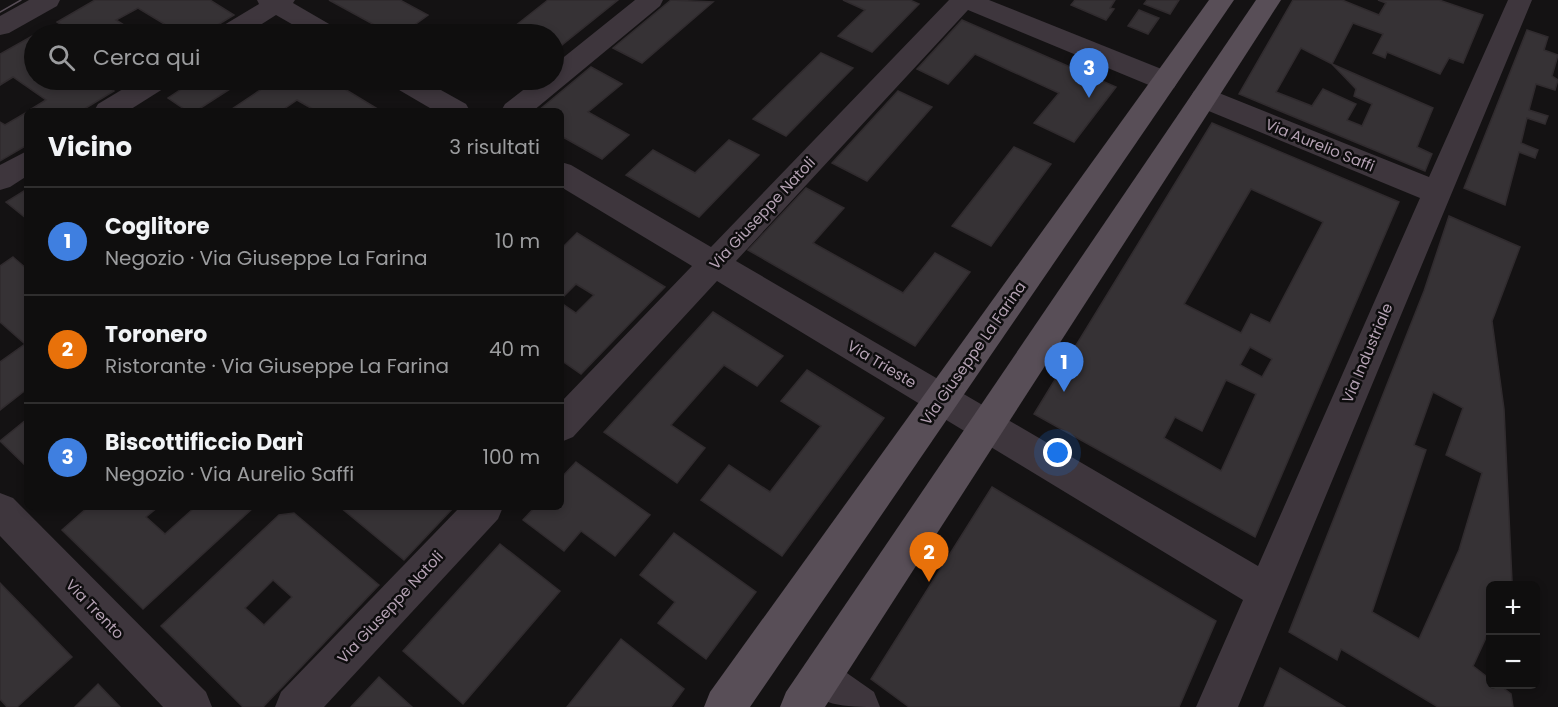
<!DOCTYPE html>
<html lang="it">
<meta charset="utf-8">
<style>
body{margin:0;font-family:Poppins,sans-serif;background:#181717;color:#f1f3f6}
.controls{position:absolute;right:18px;bottom:18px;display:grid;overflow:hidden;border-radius:9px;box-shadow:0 3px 9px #0003}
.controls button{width:54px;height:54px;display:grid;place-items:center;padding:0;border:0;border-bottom:2px solid #2f2e2e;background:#0f0e0e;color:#f1f3f6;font:30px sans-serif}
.you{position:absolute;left:1058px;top:453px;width:21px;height:21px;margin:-15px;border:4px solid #fff;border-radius:50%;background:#1a73e8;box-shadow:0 0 0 9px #1a73e833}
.badge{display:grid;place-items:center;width:39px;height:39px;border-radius:50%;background:#1eff21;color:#fff;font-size:20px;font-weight:700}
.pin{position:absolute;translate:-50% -50px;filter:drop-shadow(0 2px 3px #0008)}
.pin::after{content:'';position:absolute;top:32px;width:21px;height:18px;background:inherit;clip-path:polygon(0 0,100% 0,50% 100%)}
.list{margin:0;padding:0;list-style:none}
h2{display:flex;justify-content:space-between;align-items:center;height:78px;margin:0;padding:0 24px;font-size:26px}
h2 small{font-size:20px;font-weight:400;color:#9b9c9e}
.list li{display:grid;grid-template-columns:39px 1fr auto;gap:18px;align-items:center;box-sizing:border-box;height:108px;padding:0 24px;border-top:2px solid #2f2e2e}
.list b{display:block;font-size:22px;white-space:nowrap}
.list p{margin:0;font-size:20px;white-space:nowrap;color:#9b9c9e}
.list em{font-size:20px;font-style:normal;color:#9b9c9e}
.icon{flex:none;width:33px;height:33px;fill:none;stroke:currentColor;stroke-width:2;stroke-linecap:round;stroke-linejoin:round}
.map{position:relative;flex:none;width:1558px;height:707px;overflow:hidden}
.search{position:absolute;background:#0f0e0e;box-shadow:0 3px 9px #0003;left:24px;top:24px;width:540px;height:66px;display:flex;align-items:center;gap:15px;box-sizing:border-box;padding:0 21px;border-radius:33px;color:#9b9c9e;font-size:22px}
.panel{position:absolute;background:#0f0e0e;box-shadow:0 3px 9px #0003;left:24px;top:108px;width:540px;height:402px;border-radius:9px}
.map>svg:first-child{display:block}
.building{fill:#363235;stroke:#302b2e;stroke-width:1.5;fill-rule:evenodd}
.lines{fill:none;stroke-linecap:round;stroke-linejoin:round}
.street{fill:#3e363d;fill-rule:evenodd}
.primary{fill:#584e57;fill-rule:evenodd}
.tram{stroke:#584e57;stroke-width:1.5}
.labels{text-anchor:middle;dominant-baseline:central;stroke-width:5;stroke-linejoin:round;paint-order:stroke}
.street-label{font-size:15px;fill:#b5a2b4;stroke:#0e0d0e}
</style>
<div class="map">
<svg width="1558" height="707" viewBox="0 0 1558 707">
<rect width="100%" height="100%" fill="#141213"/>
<g class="building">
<path d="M95 0H210L234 15 203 34H160L171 28 138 8 116 20 138 34H76L57 22Z"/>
<path d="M329 0H400L428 15 402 34H391Z"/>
<path d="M548 0H618L558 48 554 46V34H532L515 26Z"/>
<path d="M671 0 713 2 642 63 613 48Z"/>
<path d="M843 0H910L919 4 872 52 838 36 865 10Z"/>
<path d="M1075 0H1115L1110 8 1114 9 1106 20 1071 5Z"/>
<path d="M1147 0H1179L1170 14 1144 4Z"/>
<path d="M1293 0H1342L1379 15 1386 3 1378 0H1439L1483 15 1463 63 1449 58 1440 74 1387 52 1385 58 1373 53 1383 34 1353 23 1332 64 1301 48 1276 92 1312 106 1323 89 1356 104 1347 120 1362 126 1372 104 1354 96 1356 89 1332 64 1433 108 1417 147 1432 154 1425 171 1239 94Z"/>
<path d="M1139 10 1159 18 1148 34 1128 26Z"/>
<path d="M962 20 1029 49 1116 87 1074 142 1034 123 1059 93 1011 71 975 54 948 84 917 69Z"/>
<path d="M1527 30 1548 37 1544 50 1558 55 1552 76 1558 80 1555 90 1536 84 1529 110 1548 116 1545 124 1527 118 1521 143 1538 150 1535 158 1519 152 1505 205 1464 188Z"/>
<path d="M34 35V80H98L114 91 81 111H28L46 100 13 77 0 85V54Z"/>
<path d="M821 53 853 68 786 136 753 119Z"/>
<path d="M591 67 622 84 588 112 629 135 602 159 561 136V111H538Z"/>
<path d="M195 80H244L196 111H187L168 98Z"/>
<path d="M275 80H330L381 111H316L297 100 281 111H229Z"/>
<path d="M898 91 932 107 867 181 832 163Z"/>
<path d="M27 112V145L0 161V122L5 125Z"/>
<path d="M1212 123 1399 202 1255 537 1034 414ZM1251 189 1323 222 1270 323 1251 314 1241 333 1184 304ZM1250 347 1272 359 1262 377 1240 365ZM1226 380 1256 394 1221 471 1164 438 1175 417 1202 431Z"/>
<path d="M729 140 759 155 699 217 626 175 653 150 695 173Z"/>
<path d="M1014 147 1051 164 991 246 952 226Z"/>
<path d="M806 188 844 208 813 243 903 293 935 253 970 272 915 346 748 250Z"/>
<path d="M27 189V219L6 202Z"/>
<path d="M1449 216 1520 247 1492 321 1504 409 1512 581 1510 586H1490V629L1473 666 1490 679V684H1498L1511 694 1513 707H1438L1341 649 1337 660 1289 632 1424 291ZM1433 392 1463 408 1446 455 1482 473 1459 550 1419 639 1372 612 1426 450 1414 445Z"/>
<path d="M577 233 665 287 581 374 561 360V303L576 313 594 295 576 284 561 299V249Z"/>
<path d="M13 257 27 269V389L0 410V362L25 344 0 322V266Z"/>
<path d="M713 312 783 356 757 386 724 365 671 425 705 448 677 483 604 432Z"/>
<path d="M807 370 884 418 782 556 701 500 729 465 770 492 821 426 781 401Z"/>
<path d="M27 419V467L0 441Z"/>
<path d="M576 462 650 515 615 556 581 531 564 551 523 520 535 507H561V478Z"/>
<path d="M992 487 1216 621 1179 707H909L871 679Z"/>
<path d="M88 507H158L146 517 165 534 193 509 191 507H254L143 609 62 530Z"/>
<path d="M340 507H454L404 560Z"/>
<path d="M294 513 379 585 263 707H243L161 626 279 515ZM273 580 292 597 264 625 245 608Z"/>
<path d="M674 533 756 592 706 659 658 623 675 602 640 575Z"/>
<path d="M500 544 560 591 463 704 403 651Z"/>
<path d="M0 583 72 657 17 707H7L0 699Z"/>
<path d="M621 639 684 689 671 707H567Z"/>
<path d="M1280 668 1345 707H1264Z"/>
<path d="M379 677 412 707H351Z"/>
<path d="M98 684 120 707H75Z"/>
</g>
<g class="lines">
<g class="street">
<path d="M29 0H60L57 6 9 33 0 35V16Z"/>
<path d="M257 0H295L293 3 336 28 340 34H309L276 15 246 34H215L219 28 259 4Z"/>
<path d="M635 0H663L660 6 533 111H501L505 104 536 80H554V65Z"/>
<path d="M949 0H989L1174 74 1178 81 1174 88 1165 90 1156 88 968 10 736 261 1258 566 1420 198 1194 105 1190 98 1194 91 1204 88 1214 91 1429 177 1508 0H1532L1238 707H1196L1243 600 717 281 573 437 561 442V402L692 266 561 187V162L571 165 711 247Z"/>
<path d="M138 80H170L166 87 128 111H94L98 104Z"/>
<path d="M390 80H423L466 104 470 111H435L394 87Z"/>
<path d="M27 151V176L10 187 0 190V165Z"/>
<path d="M0 493 13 498 206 692 212 707H163L0 536Z"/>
<path d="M460 507H503L498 519 324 707H275L281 692Z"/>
<path d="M820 658 834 664 874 692 880 707C844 707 816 707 800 678L806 664Z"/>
</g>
<g class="primary">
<path d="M1209 0H1234L750 707H704L710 692Z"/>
<path d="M1256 0H1281L825 707H780L786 692Z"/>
</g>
<path class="tram" d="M0 12 21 0"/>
</g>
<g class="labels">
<g class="street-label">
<text transform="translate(1320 145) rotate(22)">Via Aurelio Saffi</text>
<text transform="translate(762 213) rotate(-47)">Via Giuseppe Natoli</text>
<text transform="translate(973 353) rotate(-55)">Via Giuseppe La Farina</text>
<text transform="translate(1367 353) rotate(-67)">Via Industriale</text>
<text transform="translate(882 364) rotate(31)">Via Trieste</text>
<text transform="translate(390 607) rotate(-47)">Via Giuseppe Natoli</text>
<text transform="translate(95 609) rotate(46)">Via Trento</text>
</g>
</g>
</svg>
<div class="controls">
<button>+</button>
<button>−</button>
</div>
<div class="you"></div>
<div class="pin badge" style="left:1064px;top:392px;background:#3f7fe0">1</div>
<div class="pin badge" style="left:929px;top:582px;background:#e8710a">2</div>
<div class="pin badge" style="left:1089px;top:98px;background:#3f7fe0">3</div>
<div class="search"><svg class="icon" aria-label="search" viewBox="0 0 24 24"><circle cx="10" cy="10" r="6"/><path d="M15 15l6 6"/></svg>Cerca qui</div>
<section class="panel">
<h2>Vicino<small>3 risultati</small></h2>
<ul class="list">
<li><span class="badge" style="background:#3f7fe0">1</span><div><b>Coglitore</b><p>Negozio · Via Giuseppe La Farina</p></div><em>10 m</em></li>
<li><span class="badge" style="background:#e8710a">2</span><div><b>Toronero</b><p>Ristorante · Via Giuseppe La Farina</p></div><em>40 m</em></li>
<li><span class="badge" style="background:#3f7fe0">3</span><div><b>Biscottificcio Darì</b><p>Negozio · Via Aurelio Saffi</p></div><em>100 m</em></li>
</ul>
</section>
</div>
